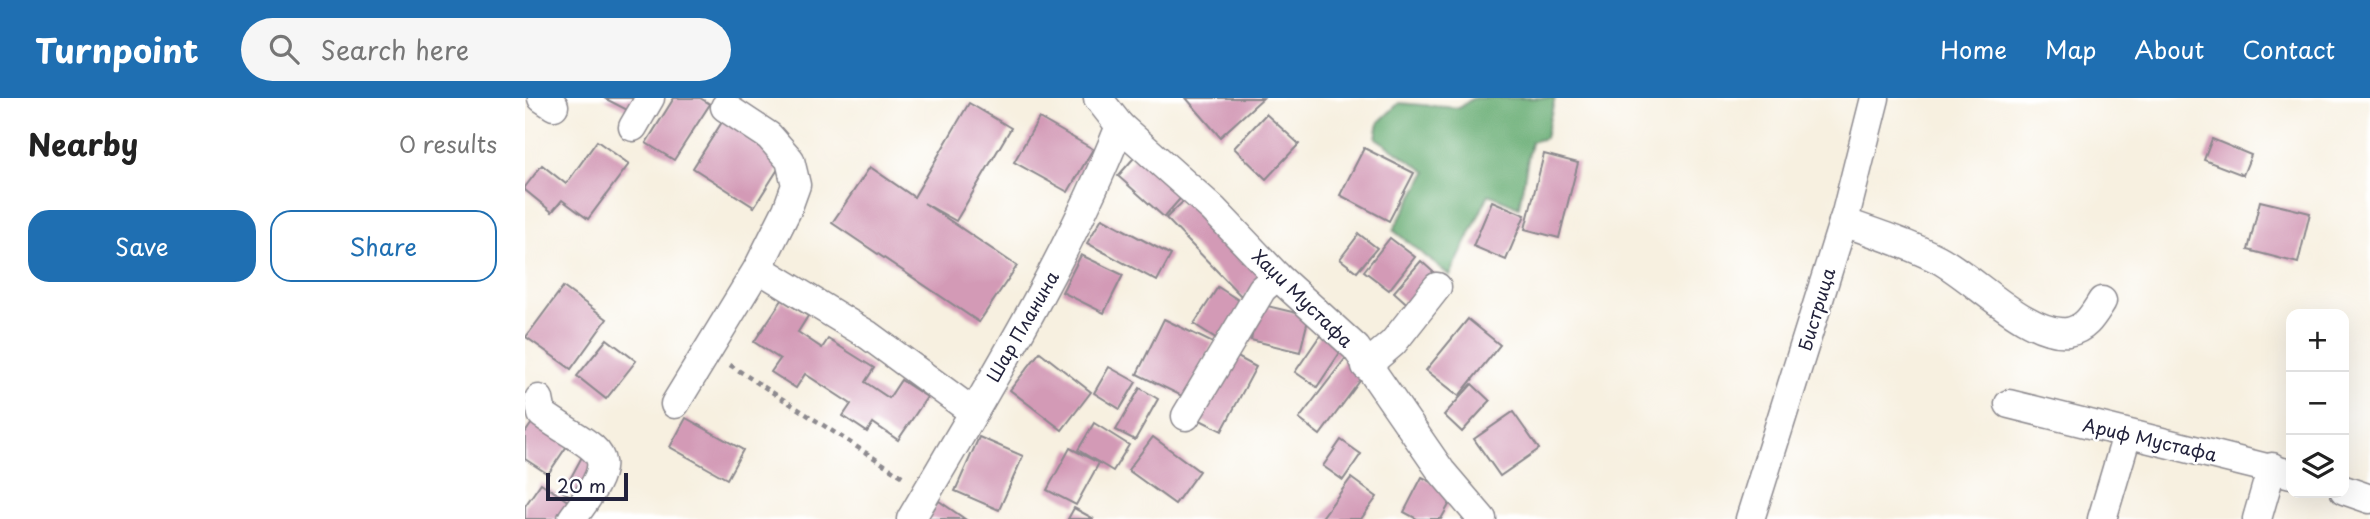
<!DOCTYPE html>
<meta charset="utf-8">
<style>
body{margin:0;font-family:"Playpen Sans",sans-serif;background:#f6f6f6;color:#222}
.controls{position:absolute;right:21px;bottom:21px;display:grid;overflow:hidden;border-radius:14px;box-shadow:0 7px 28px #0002}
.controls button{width:63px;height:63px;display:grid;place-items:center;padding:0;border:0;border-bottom:2px solid #e0e0e0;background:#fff;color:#222;font:35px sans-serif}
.scale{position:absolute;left:21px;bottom:18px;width:82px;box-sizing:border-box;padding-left:7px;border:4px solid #22223b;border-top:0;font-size:19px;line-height:24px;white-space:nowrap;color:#22223b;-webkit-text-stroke:5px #fff;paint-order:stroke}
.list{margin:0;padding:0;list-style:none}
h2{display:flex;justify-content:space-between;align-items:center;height:91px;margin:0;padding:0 28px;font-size:30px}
h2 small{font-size:23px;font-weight:400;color:#767676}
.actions{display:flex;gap:14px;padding:21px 28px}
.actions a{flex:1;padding:16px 0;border:2px solid #1f6fb2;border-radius:21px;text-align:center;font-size:24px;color:#1f6fb2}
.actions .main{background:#1f6fb2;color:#fff}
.icon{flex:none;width:38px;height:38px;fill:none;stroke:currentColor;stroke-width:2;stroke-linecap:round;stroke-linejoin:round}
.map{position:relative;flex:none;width:1845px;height:421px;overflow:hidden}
header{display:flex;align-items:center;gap:42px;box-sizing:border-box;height:98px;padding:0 35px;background:#1f6fb2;color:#fff}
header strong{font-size:33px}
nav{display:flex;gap:38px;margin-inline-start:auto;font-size:24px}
.search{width:490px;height:63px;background:#f6f6f6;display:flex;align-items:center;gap:18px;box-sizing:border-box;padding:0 24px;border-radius:38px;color:#767676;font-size:26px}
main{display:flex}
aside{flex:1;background:#fff}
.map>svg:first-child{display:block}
.forest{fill:#66ac72;stroke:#446756;stroke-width:2}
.building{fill:#d39ab6}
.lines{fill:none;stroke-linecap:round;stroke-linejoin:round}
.minor-casing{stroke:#8c898e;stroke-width:31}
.path{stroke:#8c898e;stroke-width:4.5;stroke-dasharray:5 5;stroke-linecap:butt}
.minor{stroke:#fff;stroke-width:28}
.labels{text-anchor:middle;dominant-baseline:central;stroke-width:5;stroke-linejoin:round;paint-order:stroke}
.street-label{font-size:18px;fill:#22223b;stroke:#fff}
</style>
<header>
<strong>Turnpoint</strong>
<div class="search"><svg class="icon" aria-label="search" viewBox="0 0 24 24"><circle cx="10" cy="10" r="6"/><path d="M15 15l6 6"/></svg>Search here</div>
<nav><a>Home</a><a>Map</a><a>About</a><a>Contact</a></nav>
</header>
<main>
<aside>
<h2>Nearby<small>0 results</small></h2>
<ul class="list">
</ul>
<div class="actions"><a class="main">Save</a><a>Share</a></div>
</aside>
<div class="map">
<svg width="1845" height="421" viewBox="0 0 1845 421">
<rect width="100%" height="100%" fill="#fff"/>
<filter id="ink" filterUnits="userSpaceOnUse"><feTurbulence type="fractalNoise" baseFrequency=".0143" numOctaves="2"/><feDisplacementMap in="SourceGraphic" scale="14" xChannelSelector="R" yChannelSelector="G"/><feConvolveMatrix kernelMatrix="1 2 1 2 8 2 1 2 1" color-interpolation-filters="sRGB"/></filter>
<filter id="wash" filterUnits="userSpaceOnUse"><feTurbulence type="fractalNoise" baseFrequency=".00686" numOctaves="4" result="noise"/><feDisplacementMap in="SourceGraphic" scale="28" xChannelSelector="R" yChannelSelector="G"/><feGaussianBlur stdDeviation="1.57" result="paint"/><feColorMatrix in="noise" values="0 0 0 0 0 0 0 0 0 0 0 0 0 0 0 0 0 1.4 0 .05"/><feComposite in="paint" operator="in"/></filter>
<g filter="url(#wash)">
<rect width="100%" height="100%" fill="#f7f0e0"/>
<path class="forest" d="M948 0H1030L1020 40 1006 44 994 109 964 96 925 178 868 132 902 74 851 40 854 24 874 5 934 10Z"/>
<g id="blocks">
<g class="building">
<path d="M79 0H116L108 15Z"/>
<path d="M149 0H175L185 6 149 62 121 45Z"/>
<path d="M661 0H738L695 39Z"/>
<path d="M444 5 486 30 431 123 399 105 492 168 454 224 307 125 345 69 389 99Z"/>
<path d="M741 16 774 46 741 81 709 50Z"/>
<path d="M514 20 568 51 543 94 489 64Z"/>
<path d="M199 21 260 60 229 109 168 70Z"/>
<path d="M1687 41 1726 57 1718 77 1679 62Z"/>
<path d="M72 43 104 66 63 121 37 102 27 114 0 92V89L17 67 41 86Z"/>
<path d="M839 50 889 75 864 123 815 97Z"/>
<path d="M615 53 661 94 639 119 593 78Z"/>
<path d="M1019 56 1053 65 1034 140 1000 131Z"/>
<path d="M667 95 745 175 718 200 641 120Z"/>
<path d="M967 103 1000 117 981 162 948 148Z"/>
<path d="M1735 103 1785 115 1773 165 1723 152Z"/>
<path d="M577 120 646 157 632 183 562 145Z"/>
<path d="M834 136 852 150 832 174 815 161Z"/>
<path d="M865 140 890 159 864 192 839 173Z"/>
<path d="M556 157 598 177 579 215 537 194Z"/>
<path d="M896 163 916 181 888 211 869 194Z"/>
<path d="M38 189 82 221 46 271 1 239Z"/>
<path d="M693 189 718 205 694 242 669 226Z"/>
<path d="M257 202 283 218 273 234 297 250 303 241 349 270 340 284 364 300 376 282 402 299 373 342 348 325 342 334 318 318 326 306 280 276 271 290 246 274 255 261 229 244Z"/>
<path d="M734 206 784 218 775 254 726 242Z"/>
<path d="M639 221 688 245 661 300 612 276Z"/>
<path d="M943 221 975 247 934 298 901 272Z"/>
<path d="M796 236 818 250 792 289 770 274Z"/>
<path d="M82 241 111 263 81 301 52 278Z"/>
<path d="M515 254 566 294 537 332 485 292Z"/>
<path d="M705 255 731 269 697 333 671 320Z"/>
<path d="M820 261 840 276 795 337 774 321Z"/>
<path d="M584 269 611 284 595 311 569 295Z"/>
<path d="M947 286 965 303 937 334 919 317Z"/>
<path d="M615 290 633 301 610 342 591 332Z"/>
<path d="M988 314 1014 351 975 378 949 341Z"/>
<path d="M13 316 48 339 23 376 0 361V335Z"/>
<path d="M161 320 218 352 202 381 145 349Z"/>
<path d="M569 325 604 347 588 373 553 352Z"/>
<path d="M454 339 498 358 474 412 430 393Z"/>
<path d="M628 339 674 373 650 406 603 372Z"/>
<path d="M816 342 836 356 818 382 798 368Z"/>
<path d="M545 350 574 365 551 407 522 392Z"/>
<path d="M59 355 75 363 54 402 38 394Z"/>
<path d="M897 379 930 396 916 421H892L879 414Z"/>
<path d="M826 380 852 399 836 421H796Z"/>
<path d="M16 385 50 408 41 421H0V408Z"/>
<path d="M414 403 440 421H402Z"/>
<path d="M549 410 569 421H543Z"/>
</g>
</g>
</g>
<g filter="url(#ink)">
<use href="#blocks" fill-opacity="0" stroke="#8c898e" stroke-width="2"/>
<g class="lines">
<g class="minor-casing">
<g id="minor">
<path d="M17 0 29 8"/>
<path d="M573 0 595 28 688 111 752 178 831 250 916 373 957 421"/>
<path d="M200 9 244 38 265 62 271 87 262 112 233 170 343 237 448 314"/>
<path d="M108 29 125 0"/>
<path d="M1318 124C1350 135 1383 146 1413 161 1448 179 1503 239 1543 234 1561 231 1568 217 1577 203"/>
<path d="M841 268 868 245 912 189"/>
<path d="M14 301 17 316C76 358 100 350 47 421"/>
<path d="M150 306 233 170"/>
<path d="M1484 306 1766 376"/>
<path d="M661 318 737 191 752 178"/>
<path d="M1819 392 1845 401"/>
<path d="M386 421C461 293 540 166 595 28"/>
<path d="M1225 421 1321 115 1350 0"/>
<path d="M1577 421 1602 337"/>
<path d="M1732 421 1747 369"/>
</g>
</g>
<path class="path" d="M205 267 380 380"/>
<use href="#minor" class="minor"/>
</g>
</g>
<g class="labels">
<g class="street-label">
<text transform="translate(778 200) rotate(44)">Хаџи Мустафа</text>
<text transform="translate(1291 211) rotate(-73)">Бистрица</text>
<text transform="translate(497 228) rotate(-60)">Шар Планина</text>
<text transform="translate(1625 341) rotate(13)">Ариф Мустафа</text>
</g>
</g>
</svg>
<div class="controls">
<button>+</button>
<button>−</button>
<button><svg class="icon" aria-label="layers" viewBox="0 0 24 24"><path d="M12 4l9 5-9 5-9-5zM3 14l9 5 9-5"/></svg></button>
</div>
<div class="scale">20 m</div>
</div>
</main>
